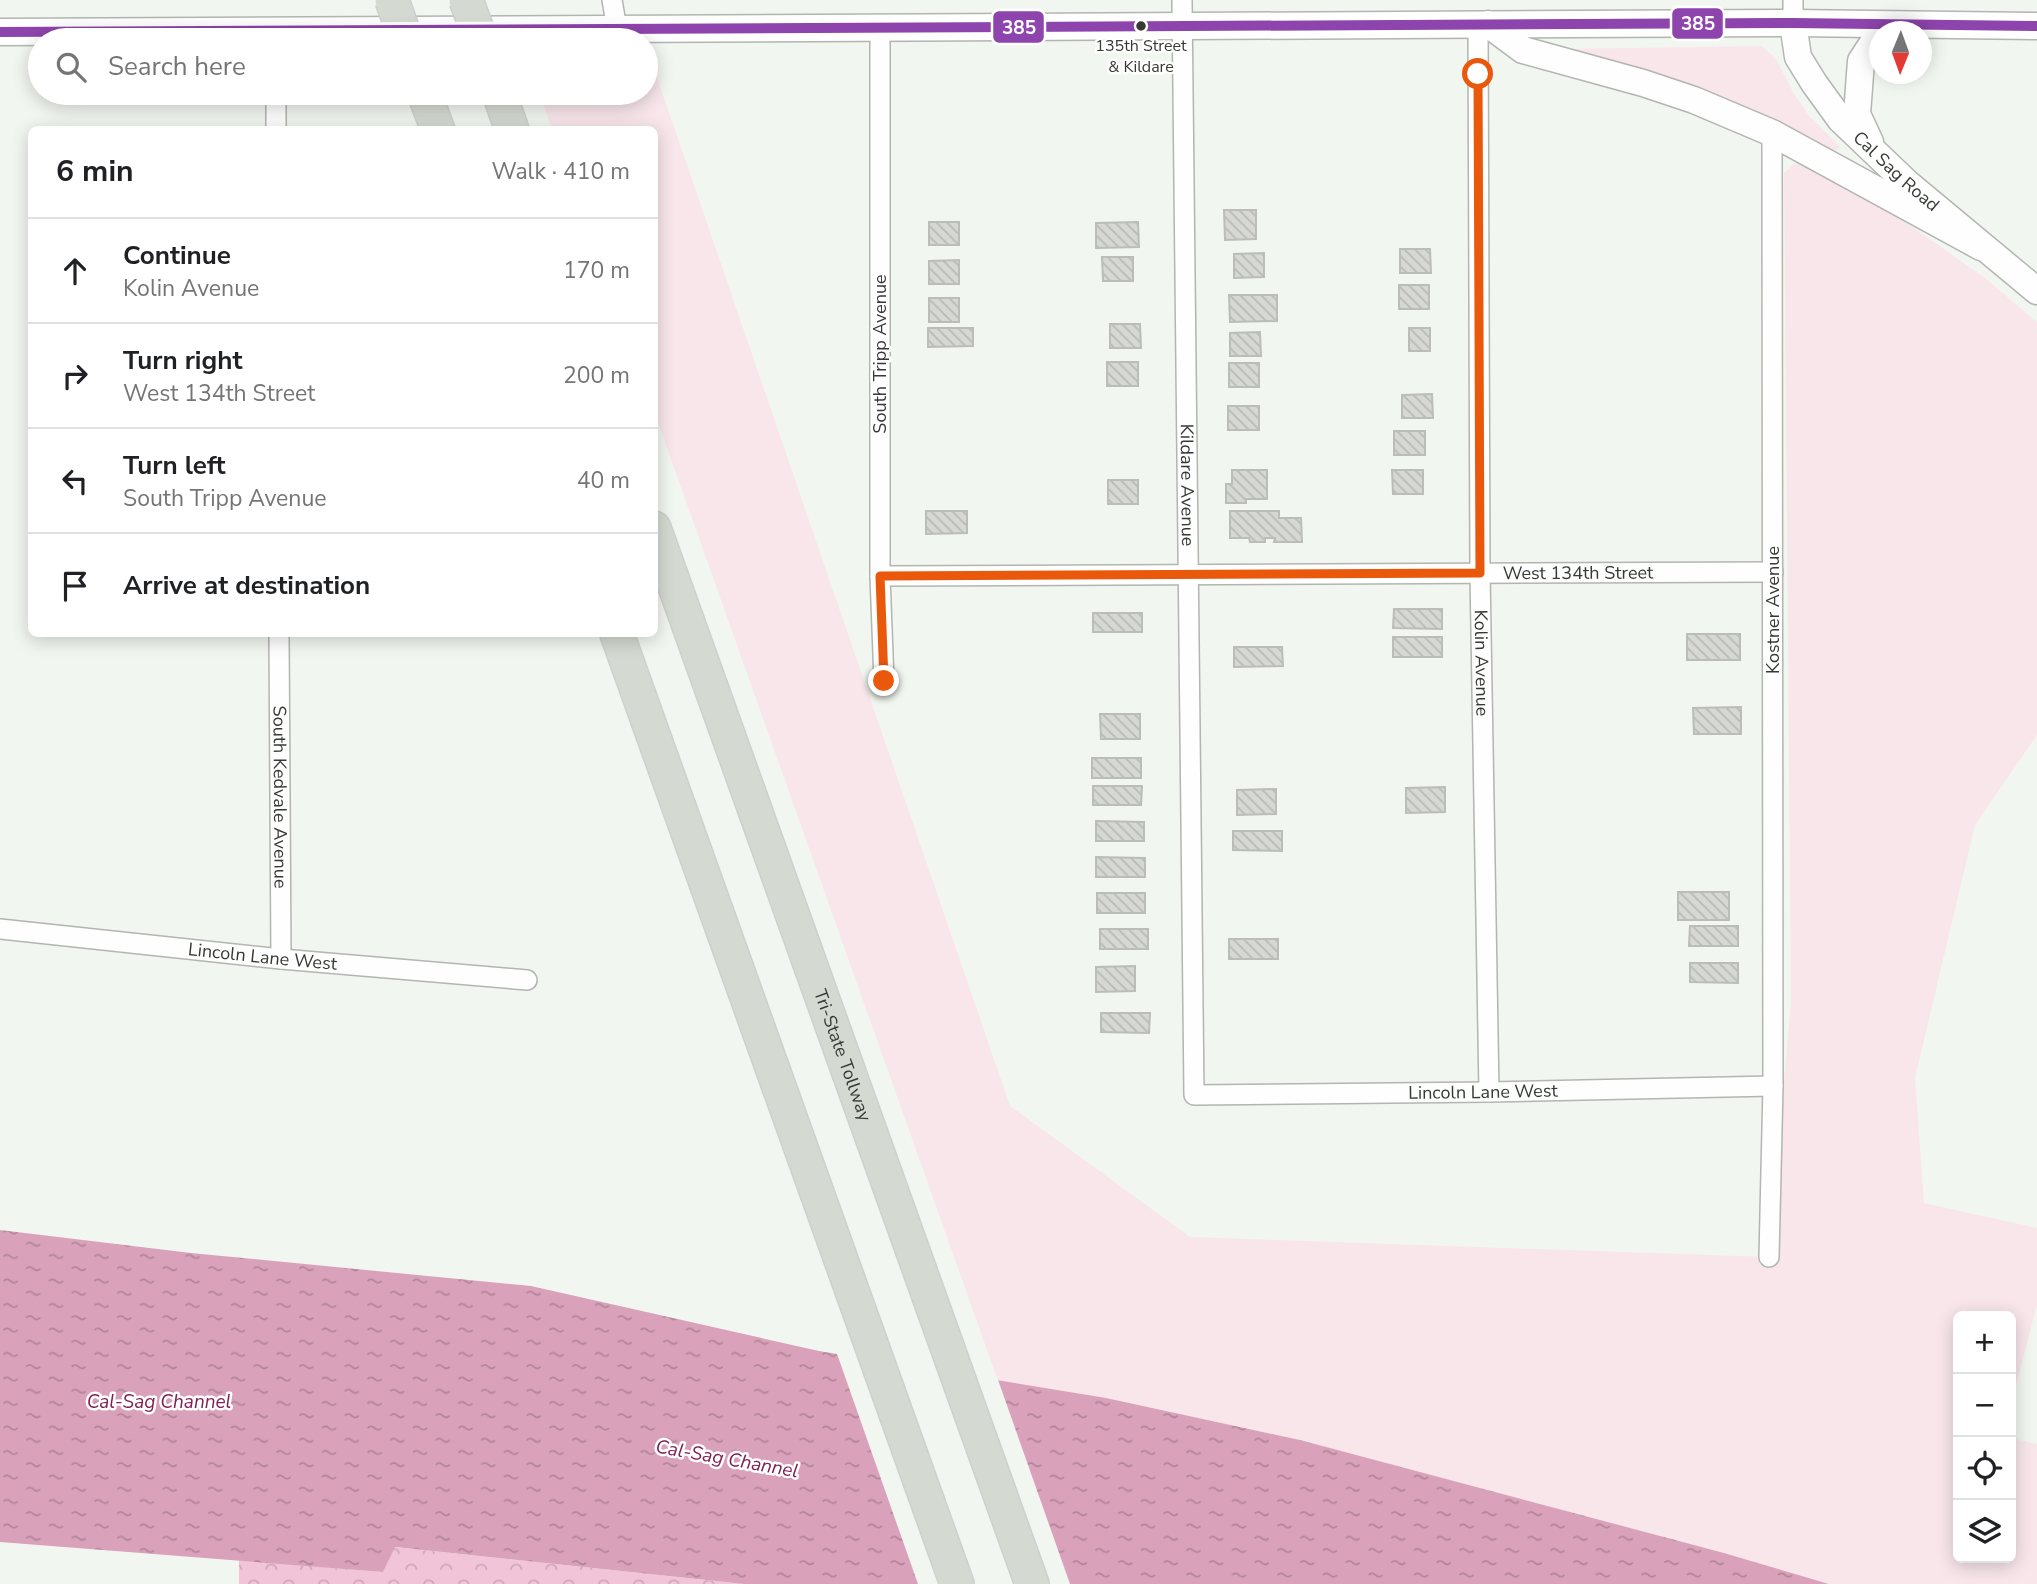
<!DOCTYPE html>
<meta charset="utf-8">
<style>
body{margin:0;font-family:"Nunito Sans",sans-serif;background:#f2f2f2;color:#202124}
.controls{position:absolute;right:21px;bottom:21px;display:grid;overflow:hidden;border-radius:10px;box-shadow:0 4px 18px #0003}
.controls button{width:63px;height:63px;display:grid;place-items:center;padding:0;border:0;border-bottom:2px solid #e0e0e0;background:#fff;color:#202124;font:35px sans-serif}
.compass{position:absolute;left:1869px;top:21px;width:63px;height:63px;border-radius:50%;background:#fff;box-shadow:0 4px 18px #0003;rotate:181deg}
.stop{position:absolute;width:21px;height:21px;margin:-16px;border:5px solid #ea580c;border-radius:50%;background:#fff}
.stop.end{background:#ea580c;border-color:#fff;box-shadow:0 2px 7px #0008}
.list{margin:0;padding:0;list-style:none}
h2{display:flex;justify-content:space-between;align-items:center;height:91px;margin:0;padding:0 28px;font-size:30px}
h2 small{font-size:23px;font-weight:400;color:#757577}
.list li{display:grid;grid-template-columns:46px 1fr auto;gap:21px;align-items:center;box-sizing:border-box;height:105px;padding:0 28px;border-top:2px solid #e0e0e0}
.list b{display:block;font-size:26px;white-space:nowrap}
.list p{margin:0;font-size:23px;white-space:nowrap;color:#757577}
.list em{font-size:23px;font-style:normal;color:#757577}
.icon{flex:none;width:38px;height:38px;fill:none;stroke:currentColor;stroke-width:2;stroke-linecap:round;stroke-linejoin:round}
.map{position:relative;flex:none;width:2037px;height:1584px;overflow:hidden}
.search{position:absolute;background:#fff;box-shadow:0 4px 18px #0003;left:28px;top:28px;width:630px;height:77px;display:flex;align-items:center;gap:18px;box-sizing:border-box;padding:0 24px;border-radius:38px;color:#757577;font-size:26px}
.panel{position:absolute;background:#fff;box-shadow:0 4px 18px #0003;left:28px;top:126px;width:630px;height:511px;border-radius:10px}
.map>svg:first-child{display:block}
.grass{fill:#f8e6eb}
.forest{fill:url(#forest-crowns)}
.water{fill:url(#water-ripples)}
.pier{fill:#f2f6f0}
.building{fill:url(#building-back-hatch);stroke:#babdb9;stroke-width:2}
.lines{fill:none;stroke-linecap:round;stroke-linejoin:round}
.street-casing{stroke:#b2b5b0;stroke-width:22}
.secondary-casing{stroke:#b2b5b0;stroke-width:29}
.highway-casing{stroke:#ced0cd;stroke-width:36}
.street{stroke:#fdfefd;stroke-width:19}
.secondary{stroke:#fdfefd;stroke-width:26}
.highway{stroke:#d4dad1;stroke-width:33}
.highway-bridge-casing{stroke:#ced0cd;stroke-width:36;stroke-linecap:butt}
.highway-bridge{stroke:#d4dad1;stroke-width:33}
.bus-1-casing{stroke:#fff;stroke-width:16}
.bus-1{stroke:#8e44ad;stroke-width:10}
.route{stroke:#ea580c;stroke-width:9}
.bus-dot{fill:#363934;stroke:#fff;stroke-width:2.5}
.labels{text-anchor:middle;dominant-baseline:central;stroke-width:5;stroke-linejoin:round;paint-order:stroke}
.bus-label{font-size:16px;fill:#363934;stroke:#fff}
.street-label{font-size:18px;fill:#363934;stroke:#fff}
.water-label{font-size:19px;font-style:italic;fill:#801f54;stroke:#fff}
.line-badge{stroke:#fff;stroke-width:2.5}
.badge-label{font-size:19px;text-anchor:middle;font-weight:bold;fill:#fff}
</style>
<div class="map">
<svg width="2037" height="1584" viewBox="0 0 2037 1584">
<defs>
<pattern id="forest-crowns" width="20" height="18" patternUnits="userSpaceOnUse" patternTransform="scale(1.75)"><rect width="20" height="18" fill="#f1c4d7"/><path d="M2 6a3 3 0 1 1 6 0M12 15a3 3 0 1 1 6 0" fill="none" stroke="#cfa9b9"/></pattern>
<pattern id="water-ripples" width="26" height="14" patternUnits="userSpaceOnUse" patternTransform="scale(1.75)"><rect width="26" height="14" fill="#daa2ba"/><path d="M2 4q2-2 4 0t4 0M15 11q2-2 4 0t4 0" fill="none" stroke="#b28598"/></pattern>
<pattern id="building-back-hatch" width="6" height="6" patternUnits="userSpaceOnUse" patternTransform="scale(1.75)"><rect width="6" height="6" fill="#d5d8d3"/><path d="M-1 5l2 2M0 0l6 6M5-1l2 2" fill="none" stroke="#b7bab6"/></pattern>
</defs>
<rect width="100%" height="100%" fill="#f2f6f0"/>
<g class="grass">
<path d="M1762 46 1776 59 1793 92 1809 116 1840 147 1833 153 1559 49Z"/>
<path d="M646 57H650L1010 1106 1190 1237 1768 1257 1791 1003 1784 173 1796 162H1808L1884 207 1985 278 2037 322V735L1975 825 1915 1078 1924 1203 2037 1228V1305L2011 1404V1316H1958V1558H2011V1438L2037 1444V1584H1829L1724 1553 1300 1440 1106 1398 998 1381 655 414 654 130 552 129 539 93H646Z"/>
</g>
<path class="forest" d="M394 1547 744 1584H239V1560L383 1572Z"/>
<path class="water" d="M0 1230 191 1253 531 1286 819 1351 1106 1398 1300 1440 1724 1553 1829 1584H744L395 1547 383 1572 0 1542Z"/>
<path class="pier" d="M836 1351 997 1377 1070 1584H918Z"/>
<g class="building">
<path d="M1224 210H1256V239L1225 240Z"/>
<rect x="929" y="222" width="30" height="23"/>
<path d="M1138 222 1139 247 1096 248V223Z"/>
<path d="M1400 249H1430L1431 273H1400Z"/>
<path d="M1264 253V277L1234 278V254Z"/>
<path d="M1102 257H1133V281H1103Z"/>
<path d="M959 260V284H929V261Z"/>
<rect x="1399" y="285" width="30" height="24"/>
<path d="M1229 295H1277V321L1230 322Z"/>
<rect x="929" y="298" width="30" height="24"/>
<path d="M1110 324H1140L1141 348H1110Z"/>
<path d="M928 328H973V346L928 347Z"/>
<rect x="1409" y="328" width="21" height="23"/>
<path d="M1260 332 1261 356H1230V333Z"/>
<rect x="1107" y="362" width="31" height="24"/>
<rect x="1229" y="363" width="30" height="24"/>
<path d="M1432 394 1433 418H1402V395Z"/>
<rect x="1228" y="406" width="31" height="24"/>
<rect x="1394" y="431" width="31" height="24"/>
<path d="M1232 470H1267V499H1246V503H1226V484H1232Z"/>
<path d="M1392 470H1423V494H1393Z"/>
<rect x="1108" y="480" width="30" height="24"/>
<path d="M926 511H967V533L926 534Z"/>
<path d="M1230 511H1279V518H1301L1302 542H1274L1275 538H1265V542H1250L1249 538H1230Z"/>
<path d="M1394 609H1442V629L1393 628Z"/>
<rect x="1093" y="613" width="49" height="19"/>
<rect x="1687" y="634" width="53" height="26"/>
<rect x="1393" y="637" width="49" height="20"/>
<path d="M1234 647H1282L1283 666 1234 667Z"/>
<path d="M1741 707V734H1694L1693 708Z"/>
<path d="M1100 714H1140V739H1101Z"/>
<rect x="1092" y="758" width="49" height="20"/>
<path d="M1093 786H1142L1141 805H1093Z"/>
<path d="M1445 787V812L1406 813V788Z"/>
<path d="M1276 789V814L1237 815V790Z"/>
<path d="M1096 821 1144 822V841H1096Z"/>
<path d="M1233 831H1282V851L1233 850Z"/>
<path d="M1096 857 1145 858V877H1096Z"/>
<rect x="1678" y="892" width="51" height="28"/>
<rect x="1097" y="893" width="48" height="20"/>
<path d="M1690 926H1738V946H1689Z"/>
<rect x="1100" y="929" width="48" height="20"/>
<rect x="1229" y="939" width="49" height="20"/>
<path d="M1690 963H1738V983L1690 982Z"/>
<path d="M1135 966V991L1096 992V967Z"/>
<path d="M1101 1013H1150L1149 1033 1101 1032Z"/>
</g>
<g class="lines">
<g class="street-casing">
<g id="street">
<path d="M612 0 617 29"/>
<path id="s1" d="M1182 0 1194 1095 1489 1092 1773 1086"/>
<path d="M1793 0V23"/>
<path id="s2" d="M1478 24 1480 573 1489 1092"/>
<path d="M880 28V576L884 681"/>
<path d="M276 93V130"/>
<path id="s3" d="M880 576 1773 572"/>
<path id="s4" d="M279 634 281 959"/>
<path id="s5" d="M0 929 281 959 527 980"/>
<path d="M1769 1257 1773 1086 1772 133"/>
</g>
</g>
<g class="secondary-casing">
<g id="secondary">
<path id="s6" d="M1793 23 1798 57 1814 83 1840 119 1907 183 2037 291"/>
<path d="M1488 24 1523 50 1643 83 1694 100 1772 133 1981 247"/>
<path d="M0 32 1793 23 2037 26"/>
<path d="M1870 142 1857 114 1861 61 1880 32"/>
</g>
</g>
<g class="highway-casing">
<g id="highway">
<path d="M424 93 438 130"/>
<path d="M499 93 512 130"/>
<path id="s7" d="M654 528 1032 1584"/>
<path d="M617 634 957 1584"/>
</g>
</g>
<use href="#street" class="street"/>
<use href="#secondary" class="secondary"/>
<use href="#highway" class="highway"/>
<g class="highway-bridge-casing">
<g id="highway-bridge">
<path d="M392 0 406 40"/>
<path d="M466 0 481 40"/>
</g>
</g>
<use href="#highway-bridge" class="highway-bridge"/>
<g class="bus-1-casing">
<path id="bus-1" d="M0 32 1793 23 2037 26"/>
</g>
<use href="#bus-1" class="bus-1"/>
</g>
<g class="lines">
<path class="route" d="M884 681 880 576 1480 573 1478 74"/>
</g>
<circle class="bus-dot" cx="1141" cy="26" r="6"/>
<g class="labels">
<g class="bus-label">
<text x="1141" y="46">135th Street<tspan x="1141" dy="21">&amp; Kildare</tspan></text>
</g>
<g class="street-label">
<text stroke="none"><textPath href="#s6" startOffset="186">Cal Sag Road</textPath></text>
<text transform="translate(880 354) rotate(-90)">South Tripp Avenue</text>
<text stroke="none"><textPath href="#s1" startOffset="485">Kildare Avenue</textPath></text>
<text stroke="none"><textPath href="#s3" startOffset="698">West 134th Street</textPath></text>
<text transform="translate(1773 610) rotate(-90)">Kostner Avenue</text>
<text stroke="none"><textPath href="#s2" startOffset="639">Kolin Avenue</textPath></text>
<text stroke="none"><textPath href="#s4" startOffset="163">South Kedvale Avenue</textPath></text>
<text stroke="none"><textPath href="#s5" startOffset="264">Lincoln Lane West</textPath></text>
<text stroke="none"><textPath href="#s7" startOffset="560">Tri-State Tollway</textPath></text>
<text stroke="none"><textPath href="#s1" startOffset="1384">Lincoln Lane West</textPath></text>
</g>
<g class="water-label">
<text x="159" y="1402">Cal-Sag Channel</text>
<text transform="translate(727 1459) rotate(10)">Cal-Sag Channel</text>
</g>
</g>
<g class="line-badge">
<rect x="1671" y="7" width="53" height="33" rx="7" fill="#8e44ad"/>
<rect x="992" y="10" width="53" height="34" rx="7" fill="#8e44ad"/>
</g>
<g class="badge-label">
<text x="1698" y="30">385</text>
<text x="1019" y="34">385</text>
</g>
</svg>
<div class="controls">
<button>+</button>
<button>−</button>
<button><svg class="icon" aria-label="locate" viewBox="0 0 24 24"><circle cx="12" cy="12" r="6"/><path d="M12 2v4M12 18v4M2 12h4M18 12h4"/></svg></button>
<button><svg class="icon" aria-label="layers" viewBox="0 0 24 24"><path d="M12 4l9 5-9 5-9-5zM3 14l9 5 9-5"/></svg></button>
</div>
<svg class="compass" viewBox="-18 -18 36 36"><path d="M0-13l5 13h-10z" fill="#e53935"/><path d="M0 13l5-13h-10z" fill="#757577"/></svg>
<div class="stop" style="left:1478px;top:74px"></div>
<div class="stop end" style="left:884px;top:681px"></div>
<div class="search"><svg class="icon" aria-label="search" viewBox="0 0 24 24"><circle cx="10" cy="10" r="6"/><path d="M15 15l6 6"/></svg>Search here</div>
<section class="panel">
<h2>6 min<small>Walk · 410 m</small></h2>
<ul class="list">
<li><svg class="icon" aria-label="ahead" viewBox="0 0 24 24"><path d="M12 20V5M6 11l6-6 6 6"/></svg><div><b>Continue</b><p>Kolin Avenue</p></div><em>170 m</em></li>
<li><svg class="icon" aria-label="right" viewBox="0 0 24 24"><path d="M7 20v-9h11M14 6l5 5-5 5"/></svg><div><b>Turn right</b><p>West 134th Street</p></div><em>200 m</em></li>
<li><svg class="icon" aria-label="left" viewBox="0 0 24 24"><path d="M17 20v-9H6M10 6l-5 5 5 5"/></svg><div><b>Turn left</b><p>South Tripp Avenue</p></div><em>40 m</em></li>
<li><svg class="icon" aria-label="arrive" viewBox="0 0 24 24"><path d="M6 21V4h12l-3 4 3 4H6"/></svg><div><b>Arrive at destination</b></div></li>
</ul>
</section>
</div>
